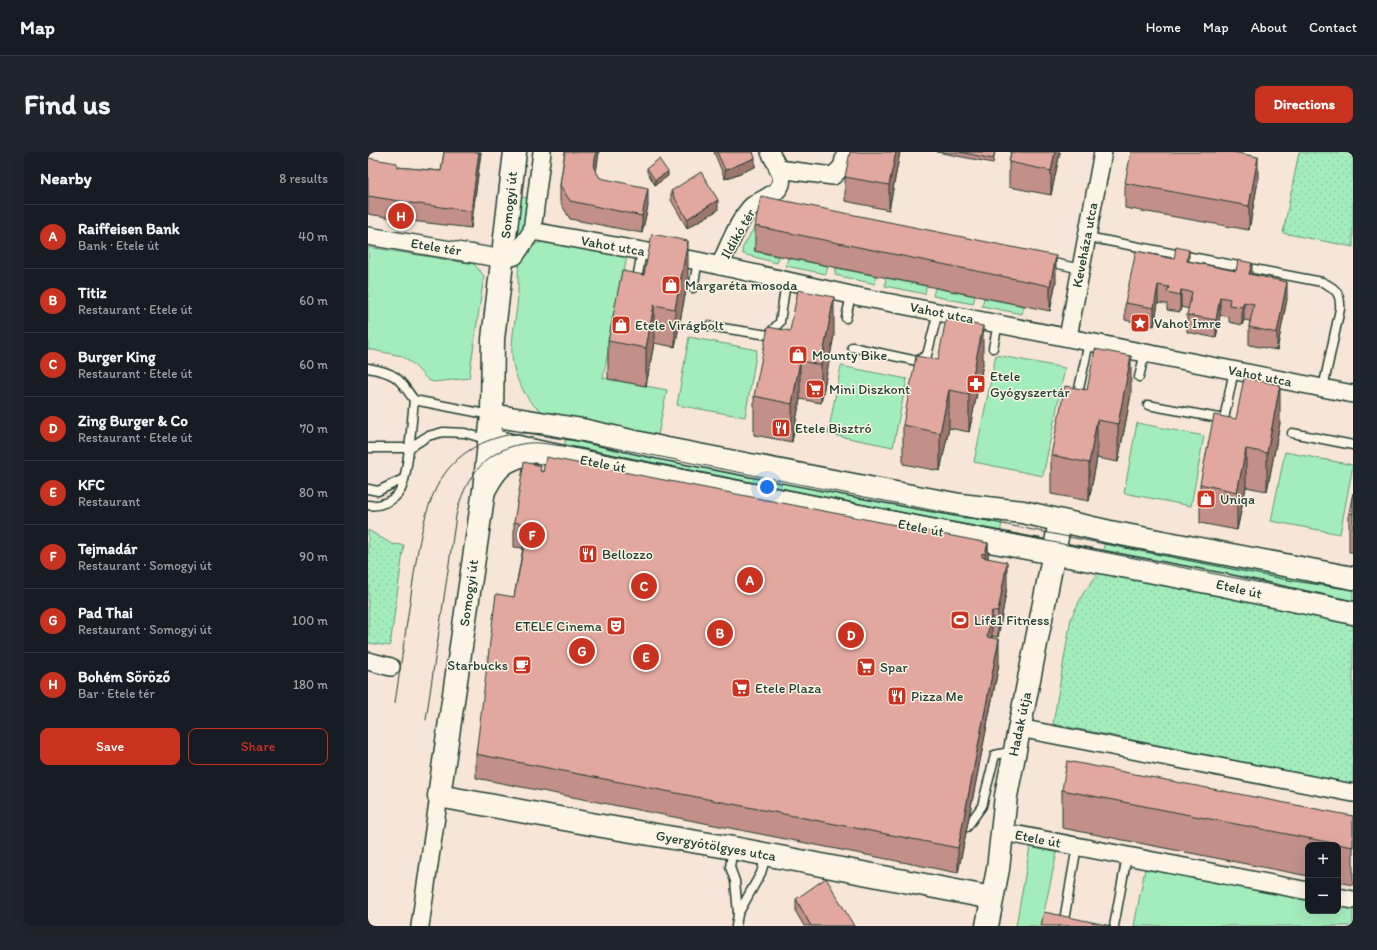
<!DOCTYPE html>
<meta charset="utf-8">
<style>
body{margin:0;font-family:Itim,sans-serif;background:#20242c;color:#f1f3f6}
.controls{position:absolute;right:12px;bottom:12px;display:grid;overflow:hidden;border-radius:8px;box-shadow:0 4px 16px #0002}
.controls button{width:36px;height:36px;display:grid;place-items:center;padding:0;border:0;border-bottom:1px solid #363941;background:#171b24;color:#f1f3f6;font:20px sans-serif}
.you{position:absolute;left:399px;top:335px;width:14px;height:14px;margin:-10px;border:3px solid #fff;border-radius:50%;background:#1a73e8;box-shadow:0 0 0 6px #1a73e833}
.badge{display:grid;place-items:center;width:26px;height:26px;border-radius:50%;background:#c8321e;color:#fff;font-size:13px;font-weight:700}
.pin{position:absolute;translate:-50% -50%;border:2px solid #fff;box-shadow:0 1px 4px #0006}
.list{margin:0;padding:0;list-style:none}
h2{display:flex;justify-content:space-between;align-items:center;height:52px;margin:0;padding:0 16px;font-size:17px}
h2 small{font-size:13px;font-weight:400;color:#9ea1a6}
.list li{display:grid;grid-template-columns:26px 1fr auto;gap:12px;align-items:center;box-sizing:border-box;height:64px;padding:0 16px;border-top:1px solid #363941}
.list b{display:block;font-size:15px;white-space:nowrap}
.list p{margin:0;font-size:13px;white-space:nowrap;color:#9ea1a6}
.list em{font-size:13px;font-style:normal;color:#9ea1a6}
.actions{display:flex;gap:8px;padding:12px 16px}
.actions a{flex:1;padding:9px 0;border:1px solid #c8321e;border-radius:8px;text-align:center;font-size:14px;color:#c8321e}
.actions .main{background:#c8321e;color:#fff}
.map{position:relative;flex:none;width:985px;height:774px;overflow:hidden;border-radius:8px}
header{display:flex;align-items:center;gap:24px;box-sizing:border-box;height:56px;padding:0 20px;background:#171b24;border-bottom:1px solid #363941}
header strong{font-size:19px}
nav{display:flex;gap:22px;margin-inline-start:auto;font-size:14px}
.intro{display:flex;align-items:center;justify-content:space-between;box-sizing:border-box;height:96px;padding:0 24px}
h1{margin:0;font-size:28px}
.button{padding:10px 18px;border-radius:8px;background:#c8321e;color:#fff;font-size:14px;font-weight:700}
main{display:flex;gap:24px;padding:0 24px}
aside{flex:1;background:#171b24;border-radius:8px;box-shadow:0 4px 16px #0002}
.map>svg:first-child{display:block}
.grass{fill:#a3edbc;stroke:#619578}
.park{fill:url(#park-dots);stroke:#619578}
.lines{fill:none;stroke-linecap:round;stroke-linejoin:round}
.lane-casing{stroke:#1f3d34;stroke-width:11}
.street-casing{stroke:#1f3d34;stroke-width:20}
.secondary-casing{stroke:#1f3d34;stroke-width:25}
.lane{stroke:#fcf5e5;stroke-width:8}
.street{stroke:#fcf5e5;stroke-width:17}
.secondary{stroke:#fcf5e5;stroke-width:22}
.tram{stroke:#1f3d34;stroke-width:1}
.wall{fill:#c29089;stroke:#1f3d34}
.shaded-wall{fill:#9e766f;stroke:#1f3d34}
.building{fill:#e2a89f;stroke:#1f3d34}
.labels{text-anchor:middle;dominant-baseline:central;stroke-width:3;stroke-linejoin:round;paint-order:stroke}
.street-label{font-size:14px;fill:#1f3d34;stroke:#fcf5e5}
.poi-label{font-size:14px;fill:#1f3d34;stroke:#fcf5e5;text-anchor:start}
</style>
<header>
<strong>Map</strong>
<nav><a>Home</a><a>Map</a><a>About</a><a>Contact</a></nav>
</header>
<div class="intro"><h1>Find us</h1><a class="button">Directions</a></div>
<main>
<aside>
<h2>Nearby<small>8 results</small></h2>
<ul class="list">
<li><span class="badge">A</span><div><b>Raiffeisen Bank</b><p>Bank · Etele út</p></div><em>40 m</em></li>
<li><span class="badge">B</span><div><b>Titiz</b><p>Restaurant · Etele út</p></div><em>60 m</em></li>
<li><span class="badge">C</span><div><b>Burger King</b><p>Restaurant · Etele út</p></div><em>60 m</em></li>
<li><span class="badge">D</span><div><b>Zing Burger &amp; Co</b><p>Restaurant · Etele út</p></div><em>70 m</em></li>
<li><span class="badge">E</span><div><b>KFC</b><p>Restaurant</p></div><em>80 m</em></li>
<li><span class="badge">F</span><div><b>Tejmadár</b><p>Restaurant · Somogyi út</p></div><em>90 m</em></li>
<li><span class="badge">G</span><div><b>Pad Thai</b><p>Restaurant · Somogyi út</p></div><em>100 m</em></li>
<li><span class="badge">H</span><div><b>Bohém Söröző</b><p>Bar · Etele tér</p></div><em>180 m</em></li>
</ul>
<div class="actions"><a class="main">Save</a><a>Share</a></div>
</aside>
<div class="map">
<svg width="985" height="774" viewBox="0 0 985 774">
<defs>
<pattern id="park-dots" width="8" height="8" patternUnits="userSpaceOnUse"><rect width="8" height="8" fill="#a3edbc"/><path d="M2 2h.1M6 6h.1" fill="none" stroke="#8ccca2" stroke-width="1.8" stroke-linecap="round"/></pattern>
</defs>
<rect width="100%" height="100%" fill="#f7e6d7"/>
<filter id="ink" filterUnits="userSpaceOnUse"><feTurbulence type="fractalNoise" baseFrequency=".025" numOctaves="2"/><feDisplacementMap in="SourceGraphic" scale="8" xChannelSelector="R" yChannelSelector="G"/><feConvolveMatrix kernelMatrix="1 2 1 2 8 2 1 2 1" color-interpolation-filters="sRGB"/></filter>
<g filter="url(#ink)">
<g class="grass">
<path d="M151 45 162 46 156 82 151 83 149 80Z"/>
<path d="M389 70H392L386 99 411 105 409 111 375 102 374 97Z"/>
<path d="M176 90 259 104 235 226 299 238 290 283 178 261C166 256 161 249 155 238 134 203 149 177 150 140 151 129 148 114 154 104 159 96 167 91 176 90Z"/>
<path d="M0 95 106 112 116 124 101 226 66 230 60 228 45 212 34 204 0 197Z"/>
<path d="M420 106 460 114 458 122 418 114Z"/>
<path d="M468 116 508 124 507 132 467 123Z"/>
<path d="M518 126 558 134 557 142 517 134Z"/>
<path d="M567 136 607 144 605 152 565 144Z"/>
<path d="M616 146 656 154 654 162 614 154Z"/>
<path d="M321 185 389 198 377 265 309 253Z"/>
<path d="M628 203 697 216 675 324 606 310Z"/>
<path d="M473 214 539 227 525 295 460 282Z"/>
<path d="M769 271 836 284 823 354 756 341Z"/>
<path d="M198 285 634 370 632 382 196 297Z"/>
<path d="M917 300 985 313 972 382 903 369Z"/>
<path d="M737 389 985 435V451L734 402Z"/>
<path d="M662 695 689 700 673 774H648Z"/>
<path d="M777 717 940 748V759H970V753L985 756V774H766Z"/>
</g>
<g class="park">
<path d="M931 0H985V95L915 81Z"/>
<path d="M0 378 24 392 36 393 22 494 0 491Z"/>
<path d="M731 420 985 470V632L685 572 703 466 716 440Z"/>
</g>
<g class="lines">
<g class="lane-casing">
<g id="lane">
<path d="M719 85 954 130C968 136 973 142 972 157L955 236"/>
<path d="M677 109 713 117"/>
<path d="M268 133 274 99"/>
<path d="M325 136 330 109"/>
<path d="M478 166 483 143"/>
<path d="M341 174 400 183 412 170 418 130"/>
<path d="M484 195 549 209 559 203 570 160"/>
<path d="M625 196 630 172"/>
<path d="M0 216C28 221 30 225 46 248 44 266 40 327 32 339 26 349 11 355 0 353"/>
<path d="M771 225 777 201"/>
<path d="M709 246 721 190"/>
<path d="M46 248 123 263"/>
<path d="M780 253 856 267 866 218"/>
<path d="M924 281 985 293"/>
<path d="M0 296H41L60 284 75 280 97 281 121 288"/>
<path d="M0 337 10 339 35 327"/>
<path d="M599 675 614 654 627 603 646 599"/>
<path d="M365 696 362 715 367 729 370 761"/>
<path d="M368 774 370 762 393 721 398 704"/>
<path d="M695 774 709 694"/>
<path d="M746 774 759 704"/>
</g>
</g>
<g class="street-casing">
<g id="street">
<path d="M410 17 465 24 474 15 478 0"/>
<path d="M164 79 330 109 483 143 985 242"/>
<path d="M0 84 136 107 147 104 164 79 174 0"/>
<path d="M352 114C358 99 373 64 384 54 393 47 409 43 413 32 416 22 406 9 402 0"/>
<path d="M700 185 735 0"/>
<path d="M0 509 23 515"/>
<path d="M651 576 985 641"/>
<path d="M635 680 940 739"/>
<path d="M970 745 985 748"/>
<path d="M52 774 71 644"/>
</g>
</g>
<g class="secondary-casing">
<g id="secondary">
<path d="M147 0 125 187 124 263 116 338 71 644 234 674 365 696 624 746"/>
<path d="M124 263 214 278 294 296 522 340 592 353 655 360 742 380 985 426"/>
<path d="M122 288 166 299 547 375 855 433 985 461"/>
<path d="M118 335C132 309 140 308 166 299"/>
<path d="M619 774 630 717 638 644 692 370"/>
</g>
</g>
<use href="#lane" class="lane"/>
<use href="#street" class="street"/>
<use href="#secondary" class="secondary"/>
<g class="tram">
<path d="M27 551C32 515 38 479 43 443 48 408 55 353 75 324 97 291 139 277 176 282L920 428 985 438"/>
<path d="M58 568 88 364C96 326 119 295 161 291 172 290 184 293 195 294L985 449"/>
</g>
</g>
<g class="wall">
<path d="M76 0H113L103 76 43 69 0 62V6L29 15 73 19Z"/>
<path d="M197 0H231L228 20 232 26 280 54 274 81 202 67 192 50V33Z"/>
<path d="M346 0H385L387 15 357 27Z"/>
<path d="M532 0 521 58 477 49V25Z"/>
<path d="M569 0H627L625 11Z"/>
<path d="M643 0H692L683 43 641 35V10Z"/>
<path d="M279 16 300 24 287 33 279 20Z"/>
<path d="M890 29 881 78 757 56V31Z"/>
<path d="M303 39 350 58 319 76 303 48Z"/>
<path d="M387 74 688 129 682 159 387 99Z"/>
<path d="M806 107 884 123 919 147 909 198 881 193V175L882 169 876 168 874 173 861 170V165L852 163 848 186 819 180V163L821 157 813 155 812 160 799 158V152L790 151 786 174 757 168V151Z"/>
<path d="M276 123 320 128 307 195 286 191 278 234 240 227V189Z"/>
<path d="M422 179 466 183 453 251 432 247 424 290 386 283V244Z"/>
<path d="M570 208 615 212 601 280 581 276 572 319 535 312V273Z"/>
<path d="M719 238 763 242 750 310 729 306 721 349 683 342V303Z"/>
<path d="M868 267 912 271 899 339 878 335 869 378 832 371V332Z"/>
<path d="M173 319 620 391V406L639 435 630 485 624 484V486L631 512 590 721 108 626V602L146 445 155 396 146 395V370Z"/>
<path d="M985 341V400H981V361Z"/>
<path d="M694 638 985 664V733L970 730V693H940V724L694 676Z"/>
<path d="M428 747 486 774H436L428 760Z"/>
</g>
<g class="shaded-wall">
<path d="M111 0H113L103 76V59Z"/>
<path d="M228 0H231L226 34V16Z"/>
<path d="M528 0H532L521 58V33Z"/>
<path d="M687 0H692L683 43V19Z"/>
<path d="M890 5V29L881 78V54Z"/>
<path d="M387 6V15L357 27V18Z"/>
<path d="M300 20V24L287 33V28Z"/>
<path d="M280 36V54L274 81V64Z"/>
<path d="M350 48V58L319 76V67Z"/>
<path d="M320 89V128L307 195V157Z"/>
<path d="M821 98V115L819 109Z"/>
<path d="M688 104V129L682 159V134Z"/>
<path d="M884 111V128L881 122Z"/>
<path d="M919 130V147L909 198V181Z"/>
<path d="M790 133V151L786 174V156Z"/>
<path d="M813 138V155L812 160V143Z"/>
<path d="M466 145V183L453 251V213Z"/>
<path d="M852 145V163L848 186V168Z"/>
<path d="M876 150V168L874 173V155Z"/>
<path d="M286 153V191L278 234V196Z"/>
<path d="M615 174V212L601 280V242Z"/>
<path d="M763 204V242L750 310V272Z"/>
<path d="M432 209V247L424 290V252Z"/>
<path d="M912 233V271L899 339V301Z"/>
<path d="M581 238V276L572 319V281Z"/>
<path d="M729 268V306L721 349V311Z"/>
<path d="M878 297V335L869 378V340Z"/>
<path d="M620 391V415L617 426V402Z"/>
<path d="M639 410V435L630 485V460Z"/>
<path d="M624 459V484L619 509V485Z"/>
<path d="M631 487V512L590 721V696Z"/>
</g>
<g class="building">
<path d="M76 0H111L103 59 43 51 0 44V6L29 11V15L73 19Z"/>
<path d="M197 0H228L226 16 232 26 280 36 274 64 202 49 192 33Z"/>
<path d="M349 0H385L387 6 357 18Z"/>
<path d="M482 0H528L521 33 477 25Z"/>
<path d="M592 0H627L625 7Z"/>
<path d="M643 0H687L683 19 641 10Z"/>
<path d="M763 0H864L890 5 881 54 757 31Z"/>
<path d="M291 7 300 20 287 28 279 16Z"/>
<path d="M333 20 350 48 319 67 303 39Z"/>
<path d="M393 44 688 104 682 134 387 74Z"/>
<path d="M284 82 320 89 307 157 286 153 278 196 240 189 254 119 276 123Z"/>
<path d="M808 95 821 98 819 109 868 119 870 108 884 111 881 122 919 130 909 181 881 175 886 152 876 150 874 155 861 153 862 147 852 145 848 168 819 163 824 140 813 138 812 143 799 140 801 135 790 133 786 156 757 151 768 99 806 107Z"/>
<path d="M430 138 466 145 453 213 432 209 424 252 386 244 400 175 422 179Z"/>
<path d="M578 167 615 174 601 242 581 238 572 281 535 273 548 204 570 208Z"/>
<path d="M727 197 763 204 750 272 729 268 721 311 683 303 697 234 719 238Z"/>
<path d="M876 226 912 233 899 301 878 297 869 340 832 332 846 263 868 267Z"/>
<path d="M178 305 620 391 617 402 614 401V405L639 410 630 460 624 459 622 469 619 485 631 487 590 696 108 602 128 442 146 445 160 373 146 370 156 310 173 314 172 319 175 320Z"/>
<path d="M985 341V362L981 361Z"/>
<path d="M699 609 985 664V695L694 638Z"/>
<path d="M458 726 486 774H443L428 747Z"/>
<path d="M676 760 743 774H673Z"/>
</g>
</g>
<defs>
<g id="shop-square" transform="scale(1)"><rect x="-9" y="-9" width="18" height="18" rx="4" fill="#c8321e" stroke="#fcf5e5"/><path d="M-5-2.5h2.3a2.7 3.5 0 0 1 5.4 0H5L5.5 6h-11ZM-1.5-2.5h3a1.5 2.3 0 0 0-3 0Z" fill="#fff"/></g>
<g id="sight-square" transform="scale(1)"><rect x="-9" y="-9" width="18" height="18" rx="4" fill="#c8321e" stroke="#fcf5e5"/><path d="M0-6L1.8-2.2L6-1.7L2.9 1.2L3.7 5.4L0 3.3L-3.7 5.4L-2.9 1.2L-6-1.7L-1.8-2.2Z" fill="#fff"/></g>
<g id="pharmacy-square" transform="scale(1)"><rect x="-9" y="-9" width="18" height="18" rx="4" fill="#c8321e" stroke="#fcf5e5"/><path d="M-2-6h4v4h4v4h-4v4h-4v-4h-4v-4h4Z" fill="#fff"/></g>
<g id="supermarket-square" transform="scale(1)"><rect x="-9" y="-9" width="18" height="18" rx="4" fill="#c8321e" stroke="#fcf5e5"/><path d="M-6-5.5h2.5l.6 2H6L4.5 2H-2.5L-4.4-4H-6ZM-1.5 3.2a1.3 1.3 0 1 0 .1 0ZM3 3.2a1.3 1.3 0 1 0 .1 0Z" fill="#fff"/></g>
<g id="restaurant-square" transform="scale(1)"><rect x="-9" y="-9" width="18" height="18" rx="4" fill="#c8321e" stroke="#fcf5e5"/><path d="M-5-6h1v4h1v-4h1v4h1v-4h1v5L-1.5 .5V6h-2V.5L-5-1ZM5-6V6H3V1.5H1.5Q1.5-4 5-6Z" fill="#fff"/></g>
<g id="stadium-square" transform="scale(1)"><rect x="-9" y="-9" width="18" height="18" rx="4" fill="#c8321e" stroke="#fcf5e5"/><path d="M0-5a6.5 5 0 1 0 0 10a6.5 5 0 1 0 0-10ZM-3.5-1.8h7v3.6h-7Z" fill="#fff"/></g>
<g id="theatre-square" transform="scale(1)"><rect x="-9" y="-9" width="18" height="18" rx="4" fill="#c8321e" stroke="#fcf5e5"/><path d="M-5-5.5Q0-4 5-5.5V0Q5 5 0 6Q-5 5-5 0ZM-3.3-2.5H-1v1.5H-3.3ZM1-2.5H3.3v1.5H1ZM-2.8 1Q0 5.5 2.8 1Z" fill="#fff"/></g>
<g id="cafe-square" transform="scale(1)"><rect x="-9" y="-9" width="18" height="18" rx="4" fill="#c8321e" stroke="#fcf5e5"/><path d="M-5.5-4.5H6V0H3Q3 3.5 0 3.5H-2.5Q-5.5 3.5-5.5 0ZM3-3.2v2h1.7v-2ZM-6 4.5H4V6H-6Z" fill="#fff"/></g>
</defs>
<g fill-rule="evenodd">
<use href="#shop-square" x="303" y="133"/>
<use href="#sight-square" x="772" y="171"/>
<use href="#shop-square" x="253" y="173"/>
<use href="#shop-square" x="430" y="203"/>
<use href="#pharmacy-square" x="608" y="232"/>
<use href="#supermarket-square" x="447" y="237"/>
<use href="#restaurant-square" x="413" y="276"/>
<use href="#shop-square" x="838" y="347"/>
<use href="#restaurant-square" x="220" y="402"/>
<use href="#stadium-square" x="592" y="468"/>
<use href="#theatre-square" x="248" y="474"/>
<use href="#cafe-square" x="154" y="513"/>
<use href="#supermarket-square" x="498" y="515"/>
<use href="#supermarket-square" x="373" y="536"/>
<use href="#restaurant-square" x="529" y="544"/>
</g>
<g class="labels">
<g class="street-label">
<text transform="translate(141 53) rotate(-84)">Somogyi út</text>
<text transform="translate(370 82) rotate(-60)">Ildikó tér</text>
<text transform="translate(717 93) rotate(-79)">Keveháza utca</text>
<text transform="translate(245 94) rotate(10)">Vahot utca</text>
<text transform="translate(68 95) rotate(9)">Etele tér</text>
<text transform="translate(574 161) rotate(11)">Vahot utca</text>
<text transform="translate(892 224) rotate(11)">Vahot utca</text>
<text transform="translate(235 312) rotate(11)">Etele út</text>
<text transform="translate(553 376) rotate(11)">Etele út</text>
<text transform="translate(871 437) rotate(13)">Etele út</text>
<text transform="translate(101 441) rotate(-82)">Somogyi út</text>
<text transform="translate(652 572) rotate(-78)">Hadak útja</text>
<text transform="translate(670 687) rotate(11)">Etele út</text>
<text transform="translate(348 694) rotate(10)">Gyergyótölgyes utca</text>
</g>
<g class="poi-label">
<text x="317" y="133">Margaréta mosoda</text>
<text x="786" y="171">Vahot Imre</text>
<text x="267" y="173">Etele Virágbolt</text>
<text x="444" y="203">Mounty Bike</text>
<text x="622" y="224">Etele<tspan x="622" dy="16">Gyógyszertár</tspan></text>
<text x="461" y="237">Mini Diszkont</text>
<text x="427" y="276">Etele Bisztró</text>
<text x="852" y="347">Uniqa</text>
<text x="234" y="402">Bellozzo</text>
<text x="606" y="468">Life1 Fitness</text>
<text x="234" y="474" text-anchor="end">ETELE Cinema</text>
<text x="140" y="513" text-anchor="end">Starbucks</text>
<text x="512" y="515">Spar</text>
<text x="387" y="536">Etele Plaza</text>
<text x="543" y="544">Pizza Me</text>
</g>
</g>
</svg>
<div class="controls">
<button>+</button>
<button>−</button>
</div>
<div class="you"></div>
<div class="pin badge" style="left:382px;top:428px">A</div>
<div class="pin badge" style="left:352px;top:481px">B</div>
<div class="pin badge" style="left:276px;top:434px">C</div>
<div class="pin badge" style="left:483px;top:483px">D</div>
<div class="pin badge" style="left:278px;top:505px">E</div>
<div class="pin badge" style="left:164px;top:383px">F</div>
<div class="pin badge" style="left:214px;top:499px">G</div>
<div class="pin badge" style="left:33px;top:64px">H</div>
</div>
</main>
